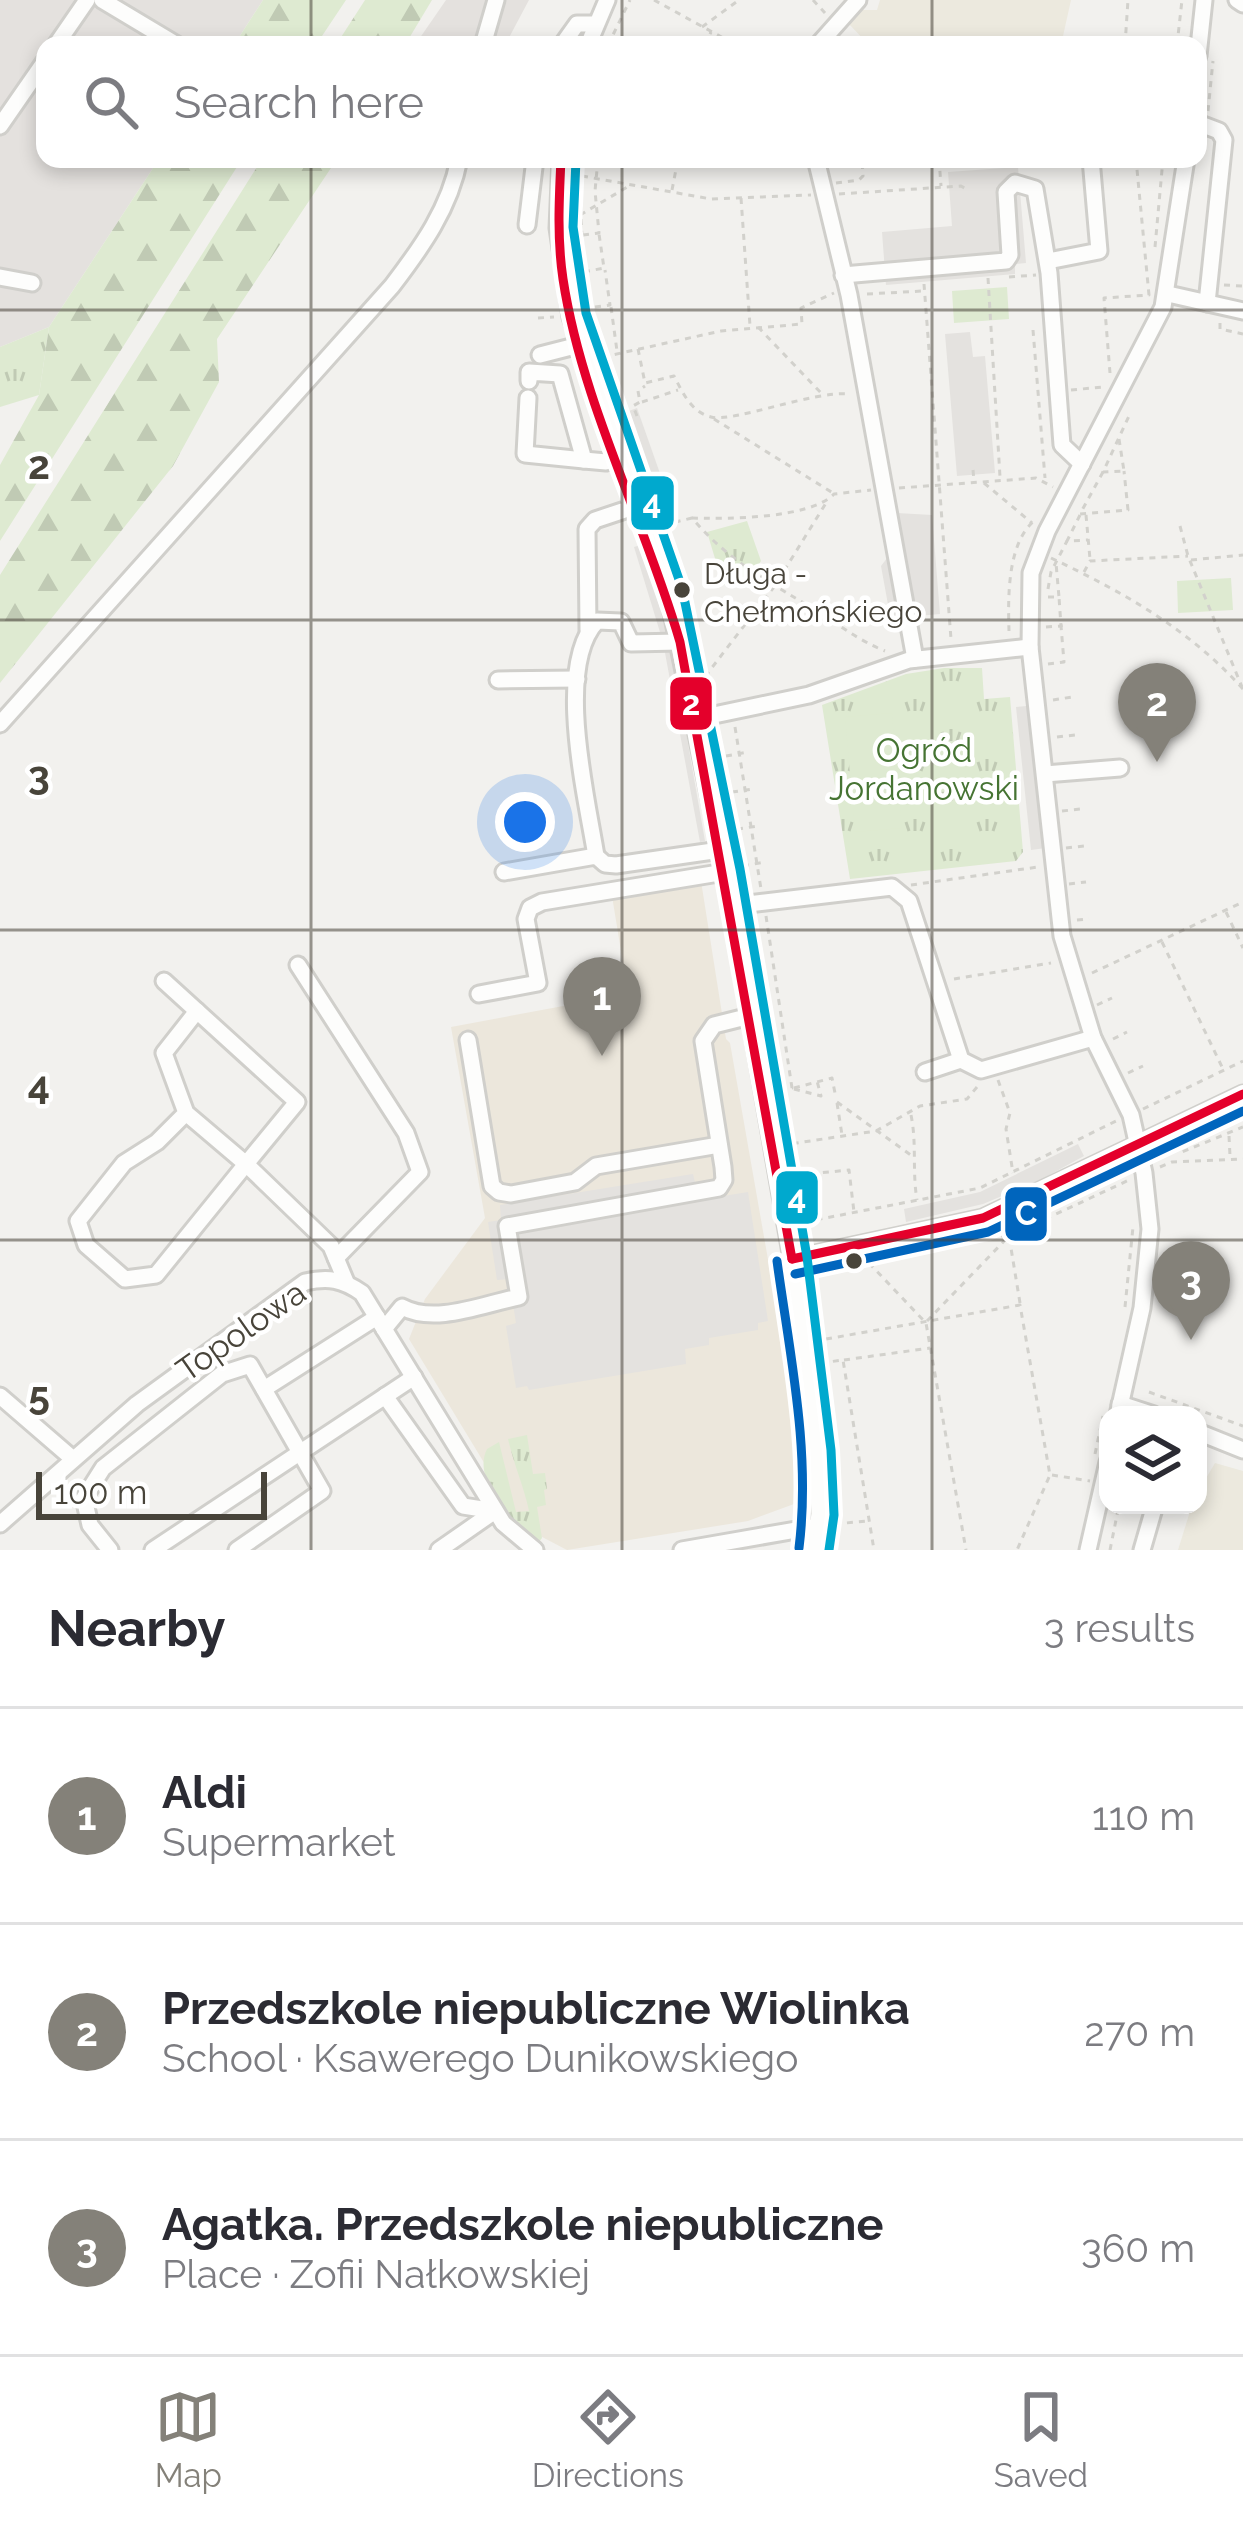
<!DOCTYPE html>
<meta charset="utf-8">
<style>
body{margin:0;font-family:Raleway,sans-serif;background:#f2f2f3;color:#2b2b33}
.controls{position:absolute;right:36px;bottom:36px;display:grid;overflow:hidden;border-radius:24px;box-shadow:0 6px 18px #0003}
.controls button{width:108px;height:108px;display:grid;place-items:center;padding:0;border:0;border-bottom:3px solid #e1e1e2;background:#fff;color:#2b2b33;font:60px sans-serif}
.scale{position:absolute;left:36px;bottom:30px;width:231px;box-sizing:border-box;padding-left:12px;border:6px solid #48443a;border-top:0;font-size:33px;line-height:42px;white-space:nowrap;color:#48443a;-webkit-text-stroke:9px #fff;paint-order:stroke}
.you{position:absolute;left:525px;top:822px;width:42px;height:42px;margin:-30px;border:9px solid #fff;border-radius:50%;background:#1a73e8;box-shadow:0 0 0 18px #1a73e833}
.badge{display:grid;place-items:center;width:78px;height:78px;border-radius:50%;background:#848179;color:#fff;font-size:39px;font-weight:700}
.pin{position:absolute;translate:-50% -99px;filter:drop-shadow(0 3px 6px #0008)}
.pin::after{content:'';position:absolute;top:63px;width:42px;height:36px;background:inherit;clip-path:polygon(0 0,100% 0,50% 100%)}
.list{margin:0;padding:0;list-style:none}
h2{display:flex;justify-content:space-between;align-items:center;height:156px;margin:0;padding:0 48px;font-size:51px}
h2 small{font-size:39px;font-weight:400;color:#7c7c81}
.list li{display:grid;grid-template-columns:78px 1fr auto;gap:36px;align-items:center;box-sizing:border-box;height:216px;padding:0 48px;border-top:3px solid #e1e1e2}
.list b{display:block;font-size:45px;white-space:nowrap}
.list p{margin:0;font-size:39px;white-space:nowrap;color:#7c7c81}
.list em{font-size:39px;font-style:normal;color:#7c7c81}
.icon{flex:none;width:66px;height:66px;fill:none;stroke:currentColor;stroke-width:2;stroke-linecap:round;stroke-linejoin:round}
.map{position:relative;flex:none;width:1243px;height:1550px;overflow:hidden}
.search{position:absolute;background:#fff;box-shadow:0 6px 18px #0003;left:36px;right:36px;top:36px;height:132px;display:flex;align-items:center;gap:30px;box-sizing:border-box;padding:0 42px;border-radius:24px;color:#7c7c81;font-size:45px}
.sheet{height:804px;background:#fff}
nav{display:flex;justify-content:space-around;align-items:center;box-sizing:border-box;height:168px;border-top:3px solid #e1e1e2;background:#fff;font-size:33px;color:#7c7c81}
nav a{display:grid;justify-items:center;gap:6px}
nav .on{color:#848179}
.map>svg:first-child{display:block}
.commercial{fill:#ece7dc}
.industrial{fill:#e4e1de}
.education{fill:#ece9de}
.grass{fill:url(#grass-tufts)}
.forest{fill:url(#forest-firs)}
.pitch{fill:#deead1}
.parking{fill:#e4e2df}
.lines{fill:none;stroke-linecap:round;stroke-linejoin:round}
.minor-casing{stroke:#d0cfcb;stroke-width:21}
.path{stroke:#d2d1cc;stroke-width:3;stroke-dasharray:6 6;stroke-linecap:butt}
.minor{stroke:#fdfdfc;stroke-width:15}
.bus-1-casing{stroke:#fff;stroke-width:18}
.bus-2-casing{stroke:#fff;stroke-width:18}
.bus-3-casing{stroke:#fff;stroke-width:18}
.bus-1{stroke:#e4002b;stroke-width:9}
.bus-2{stroke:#0065bd;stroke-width:9}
.bus-3{stroke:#00a9ce;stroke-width:9}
.grid{fill:none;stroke:#48443a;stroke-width:3;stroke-opacity:0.55}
.bus-dot{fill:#48443a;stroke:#fff;stroke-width:4.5}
.labels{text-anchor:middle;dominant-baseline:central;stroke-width:9;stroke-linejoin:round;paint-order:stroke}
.bus-label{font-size:30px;fill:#48443a;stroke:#fff;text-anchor:start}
.park-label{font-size:33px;fill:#467433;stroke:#fff}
.street-label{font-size:33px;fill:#48443a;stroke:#fff}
.grid-label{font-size:39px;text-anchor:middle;font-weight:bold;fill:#48443a;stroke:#fff;stroke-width:9;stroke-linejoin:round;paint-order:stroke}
.line-badge{stroke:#fff;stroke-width:4.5}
.badge-label{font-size:33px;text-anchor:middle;font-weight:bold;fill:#fff}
</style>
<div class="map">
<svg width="1243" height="1550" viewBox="0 0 1243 1550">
<defs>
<pattern id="grass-tufts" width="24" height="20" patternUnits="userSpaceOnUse" patternTransform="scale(3)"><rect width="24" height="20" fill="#deead1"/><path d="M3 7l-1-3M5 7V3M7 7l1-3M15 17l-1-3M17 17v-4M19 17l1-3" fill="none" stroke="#c0cab4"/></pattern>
<pattern id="forest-firs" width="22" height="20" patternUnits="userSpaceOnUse" patternTransform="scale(3)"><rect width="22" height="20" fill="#deead1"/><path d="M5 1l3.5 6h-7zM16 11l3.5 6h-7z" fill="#c0cab4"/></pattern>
</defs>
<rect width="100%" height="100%" fill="#f2f1ee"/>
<path class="commercial" d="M701 881 726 1039 730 1043 783 1345 797 1456 794 1504 748 1521 567 1550 523 1527 409 1339 425 1299 485 1218 451 1027 628 994 612 896Z"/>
<g class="industrial">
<path d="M0 0H263L234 45H45V159H159L49 327 0 347Z"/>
<path d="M446 0H529L505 45H415Z"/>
</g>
<g class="education">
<path d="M880 0H1071L1061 45H869L847 22 859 10H877Z"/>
<path d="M1215 1463 1243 1471V1550H1178L1192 1505H1198V1492Z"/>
</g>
<g class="grass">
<path d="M49 327 39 395 0 407V347Z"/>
<path d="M747 521 761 561 749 579 723 585 707 532Z"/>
<path d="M944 668H982L984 699 1010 697 1023 852 1016 861 850 879 822 705 906 674Z"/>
<path d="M527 1435 533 1474 545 1473 547 1489 544 1490 546 1505 537 1507 542 1538 538 1543C514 1525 471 1480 487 1449L499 1442 516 1512 529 1511C524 1487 514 1465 508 1439Z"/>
</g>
<g class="forest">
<path d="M263 0H346L316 45H234Z"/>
<path d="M365 0H432L405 45H336Z"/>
<path d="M159 159H242L0 541V465L39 395 49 327Z"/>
<path d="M262 159H337L217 339 219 382 173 466 0 683V575Z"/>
</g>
<g class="pitch">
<path d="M1007 287 1009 319 954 323 952 291Z"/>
<path d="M1231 578 1233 610 1178 613 1177 581Z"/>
<path d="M892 713 902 828 855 832 845 717Z"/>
</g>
<g class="parking">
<path d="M1018 167 1026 263 1015 264V274L886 285 882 232 952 226 948 172Z"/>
<path d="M970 332 973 357 985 356 995 473 957 476 945 334Z"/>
<path d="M637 408 669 499 650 506 618 415Z"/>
<path d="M897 513 932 515 940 614 918 616 905 628 891 621 881 566 891 553 902 552Z"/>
<path d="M641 545 670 641 705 841 700 842 663 642 634 547Z"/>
<path d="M1037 705 1053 847 1031 850 1016 707Z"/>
<path d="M1078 1144 1084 1156 1042 1179 983 1204 906 1222 904 1209 980 1192Z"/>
<path d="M693 1174 699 1200 748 1192 768 1321 758 1323V1330L709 1338V1345L685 1349 686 1364 529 1390 527 1386 516 1388 506 1326 516 1323 509 1279 497 1280 488 1222 501 1220 500 1205Z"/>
</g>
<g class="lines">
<g class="minor-casing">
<g id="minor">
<path d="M102 0 177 45"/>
<path d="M1237 0 1243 4"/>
<path d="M56 45 87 0"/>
<path d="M483 45 496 0"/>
<path d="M562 45 577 24H595"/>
<path d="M588 45 607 0"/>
<path d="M818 45 858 0"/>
<path d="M1198 56 1204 0"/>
<path d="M1198 123 1219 131 1224 140 1207 303"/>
<path d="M0 126 45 61"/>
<path d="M561 159 558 228 571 317 668 593 725 872 792 1259 816 1451 819 1514 814 1550"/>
<path d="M816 159 849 295 915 659"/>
<path d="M527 225 535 159"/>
<path d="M1048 261 1099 251 1091 159"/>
<path d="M843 275 1006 261 1010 255 1006 192 1015 183 1035 189 1049 273 1062 445 1082 464"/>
<path d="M0 277 32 283"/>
<path d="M1168 294 1243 311"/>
<path d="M540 355 579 345"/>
<path d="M529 381V372L560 374 584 460 606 462 618 458"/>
<path d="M528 398 525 454 584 460"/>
<path d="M588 630 587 529 595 520 637 506"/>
<path d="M498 680 577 679"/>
<path d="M695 719 809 695 909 660 1030 647"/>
<path d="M0 724 392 286C421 248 450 208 459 159"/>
<path d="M1045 774 1120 768"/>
<path d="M596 856C587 799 554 666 597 621L621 622 631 643 680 642"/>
<path d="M504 872 596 856 605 864 616 865 720 850"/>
<path d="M731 906 892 887 909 901 961 1060 981 1070 1093 1038"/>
<path d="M298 965 406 1133 420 1172 336 1258"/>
<path d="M164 981 297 1102 246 1164 331 1246 346 1282"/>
<path d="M479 994 538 983 526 919 530 908 542 902 725 872"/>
<path d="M468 1040 492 1186 499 1192 511 1194 575 1182 596 1166 719 1145"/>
<path d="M925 1072 961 1060"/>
<path d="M186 1113 157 1142 124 1163 78 1221 86 1245 125 1279 156 1275 246 1164 186 1113 164 1053 197 1011"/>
<path d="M792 1259 983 1218 1243 1094"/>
<path d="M384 1329 402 1307C435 1325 483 1304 519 1297L507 1226 719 1188 724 1180 723 1167 703 1041 714 1025 750 1016"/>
<path d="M264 1389 377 1317"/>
<path d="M0 1396 73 1459"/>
<path d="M385 1396 463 1506 495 1511"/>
<path d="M1120 1404 1154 1415"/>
<path d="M1118 1415 1142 1308 1150 1229 1144 1173 1131 1115 1093 1038 1062 936 1030 647 1031 573 1047 531 1163 307 1186 159"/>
<path d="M1198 1432 1243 1450"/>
<path d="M0 1524 137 1404 305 1282C328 1277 342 1279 362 1293L503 1523 535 1550"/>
<path d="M110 1550 90 1525 84 1498 103 1468 222 1374 250 1365 322 1491 237 1550"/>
<path d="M153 1550 414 1377"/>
<path d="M439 1550 495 1511"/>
<path d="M682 1550 819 1526"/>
<path d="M1088 1550 1108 1462"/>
<path d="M1142 1550 1155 1505"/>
</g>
</g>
<g class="path">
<path d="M654 0 736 45"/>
<path d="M813 0 825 13"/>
<path d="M702 27 739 0"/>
<path d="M608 45 630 0"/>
<path d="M619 45 621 38"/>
<path d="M705 45 711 32"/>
<path d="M1125 45 1128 0"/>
<path d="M1177 45 1182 0"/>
<path d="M1208 111 1213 61"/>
<path d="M583 159C576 232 587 304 609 373"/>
<path d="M939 159 941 186"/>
<path d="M582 176 711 199 811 195"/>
<path d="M836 183 859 180 863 176 862 159"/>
<path d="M672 190 678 159"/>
<path d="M839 194 961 186 968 190"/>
<path d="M741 198 750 326"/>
<path d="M580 215 629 186"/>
<path d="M583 235 599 233 595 191 598 159"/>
<path d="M1155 247 1163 159"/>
<path d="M584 272 604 268 599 234"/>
<path d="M1009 277 1036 275"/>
<path d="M988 278 1000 477"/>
<path d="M924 284 951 639"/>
<path d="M1224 285 1243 286"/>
<path d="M867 294 923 291"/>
<path d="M595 307 610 305 605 270"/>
<path d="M611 307 617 351"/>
<path d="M538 318 554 317"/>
<path d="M1220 323V329L1243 334"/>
<path d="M758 327 822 394"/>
<path d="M1033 330 1045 478"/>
<path d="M638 349 645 383 674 376C683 393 691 412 711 417 733 423 815 390 850 394"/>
<path d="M603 357 721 331 802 324 801 308 834 293"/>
<path d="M1110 373 1104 298 1149 295 1136 159"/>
<path d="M1071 390 1103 387"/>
<path d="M642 402 678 390"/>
<path d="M637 416 633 406 640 402 638 391 645 386"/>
<path d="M714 419 833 493"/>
<path d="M1119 439 1124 471 1103 472 1129 416"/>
<path d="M973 470 974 481"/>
<path d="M1103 472 1080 514 1128 510 1124 471"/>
<path d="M984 483 1032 523"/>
<path d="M899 488 1036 478 1053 487"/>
<path d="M1080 515 1067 541 1088 540"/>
<path d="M1086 515 1090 559"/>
<path d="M692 518C726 519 810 519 834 494L871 490"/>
<path d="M663 525 692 518C730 563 772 583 820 613 842 627 860 641 885 651"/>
<path d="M1180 526 1188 556 1242 687"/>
<path d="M665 534 681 563 707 674 774 587 826 503"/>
<path d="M1051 558C1123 592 1189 629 1243 689"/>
<path d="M1191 560 1243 555"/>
<path d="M1084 572 1090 561 1188 556"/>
<path d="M1048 589 1051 572 1067 541"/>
<path d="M1048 597H1059L1056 563"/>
<path d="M1046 627 1061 626 1059 597"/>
<path d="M1009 631C1008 598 1007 544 1034 521"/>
<path d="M1048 664 1064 662 1061 626 1067 625"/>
<path d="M707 674 712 702"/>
<path d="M1053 700 1072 697"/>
<path d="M735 727 761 889"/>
<path d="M717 729 747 891"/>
<path d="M1057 737 1075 735"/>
<path d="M726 756 748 752"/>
<path d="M732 792 753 789"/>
<path d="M1062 811 1081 809"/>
<path d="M737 829 759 826"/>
<path d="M1066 848 1084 846"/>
<path d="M743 866 765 862"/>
<path d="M1069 884 1086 882"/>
<path d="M911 885 1038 867"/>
<path d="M1226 912 1243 948"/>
<path d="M766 916 792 1088 784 1089"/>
<path d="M752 918 790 1144"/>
<path d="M1077 920 1089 919"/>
<path d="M1162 942 1223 1069"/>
<path d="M1092 973 1243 902"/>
<path d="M954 979 1051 963"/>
<path d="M1097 1005 1112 998"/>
<path d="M1113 1039 1127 1032"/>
<path d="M1128 1073 1143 1066"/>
<path d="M998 1080 1010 1113 1006 1129 1013 1173"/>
<path d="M977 1087 967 1099 920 1106 876 1131 790 1144 802 1210 810 1221 980 1188 1118 1120"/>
<path d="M794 1088 832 1078 835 1093"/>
<path d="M794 1089 821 1096 817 1081"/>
<path d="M837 1102 912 1156"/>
<path d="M837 1103 842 1135"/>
<path d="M1143 1109 1243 1061"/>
<path d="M911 1115C917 1144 912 1170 917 1200"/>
<path d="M1229 1136 1230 1156"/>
<path d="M1177 1142 1182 1152 1243 1127"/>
<path d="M1160 1167 1172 1162 1243 1159"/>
<path d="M799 1175 849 1170 854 1212"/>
<path d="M869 1263 926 1323 966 1550"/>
<path d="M828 1271 907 1251"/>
<path d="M1020 1303 1009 1236 1129 1180"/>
<path d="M1125 1307 1133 1227"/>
<path d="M927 1321 1009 1236H980"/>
<path d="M826 1339 1020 1305 1050 1475 1017 1550"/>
<path d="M844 1360 930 1348"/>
<path d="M821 1363 843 1360 874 1550"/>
<path d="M1149 1392 1243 1426"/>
<path d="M1095 1454 1103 1416"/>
<path d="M1052 1475 1090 1481"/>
<path d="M835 1524 867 1521"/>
<path d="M1110 1550 1119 1505"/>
</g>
<use href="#minor" class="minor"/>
<g class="bus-1-casing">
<g id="bus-1">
<path d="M561 159C559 200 557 239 563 279 582 404 645 521 680 642L792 1259"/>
<path d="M792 1259 983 1218 1243 1094"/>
</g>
</g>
<g class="bus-2-casing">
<g id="bus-2">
<path d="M777 1261C790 1356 811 1452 799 1548"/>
<path d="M795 1274 988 1232 1243 1111"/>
</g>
</g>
<g class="bus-3-casing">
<path id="bus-3" d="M576 160 573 227 586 313 682 588 740 869 807 1257 831 1450 834 1515 829 1550"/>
</g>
<use href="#bus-1" class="bus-1"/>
<use href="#bus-2" class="bus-2"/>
<use href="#bus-3" class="bus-3"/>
</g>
<path class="grid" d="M311 0V45M622 0V45M932 0V45M311 159V1550M622 159V1550M932 159V1550M0 310H1243M0 620H1243M0 930H1243M0 1240H1243"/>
<g class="bus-dot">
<circle cx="682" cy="590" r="10"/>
<circle cx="854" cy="1261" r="10"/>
</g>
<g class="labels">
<g class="bus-label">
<text x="704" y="573">Długa -<tspan x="704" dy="38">Chełmońskiego</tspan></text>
</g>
<g class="park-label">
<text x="924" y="750">Ogród<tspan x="924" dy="38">Jordanowski</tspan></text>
</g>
<g class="street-label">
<text transform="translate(241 1331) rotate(-35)">Topolowa</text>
</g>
</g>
<g class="grid-label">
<text x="39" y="479">2</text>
<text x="39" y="789">3</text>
<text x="39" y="1099">4</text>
<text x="39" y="1409">5</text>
</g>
<g class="line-badge">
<rect x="629" y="474" width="47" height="58" rx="12" fill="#00a9ce"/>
<rect x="668" y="675" width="46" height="57" rx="12" fill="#e4002b"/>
<rect x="774" y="1169" width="46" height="57" rx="12" fill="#00a9ce"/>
<rect x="1003" y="1185" width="46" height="58" rx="12" fill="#0065bd"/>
</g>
<g class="badge-label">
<text x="652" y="514">4</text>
<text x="691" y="715">2</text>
<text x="797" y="1209">4</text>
<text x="1026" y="1225">C</text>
</g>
</svg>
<div class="controls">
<button><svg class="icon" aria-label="layers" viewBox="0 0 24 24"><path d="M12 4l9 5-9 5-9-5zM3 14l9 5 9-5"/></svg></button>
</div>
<div class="scale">100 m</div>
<div class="you"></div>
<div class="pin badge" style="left:602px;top:1056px">1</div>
<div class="pin badge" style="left:1157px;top:762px">2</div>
<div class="pin badge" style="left:1191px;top:1340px">3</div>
<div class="search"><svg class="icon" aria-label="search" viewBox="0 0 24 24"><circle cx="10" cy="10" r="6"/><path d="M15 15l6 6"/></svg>Search here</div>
</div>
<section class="sheet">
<h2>Nearby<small>3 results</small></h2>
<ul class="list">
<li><span class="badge">1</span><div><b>Aldi</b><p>Supermarket</p></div><em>110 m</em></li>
<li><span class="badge">2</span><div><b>Przedszkole niepubliczne Wiolinka</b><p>School · Ksawerego Dunikowskiego</p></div><em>270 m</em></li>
<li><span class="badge">3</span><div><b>Agatka. Przedszkole niepubliczne</b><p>Place · Zofii Nałkowskiej</p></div><em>360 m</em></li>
</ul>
</section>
<nav>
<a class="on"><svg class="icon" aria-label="map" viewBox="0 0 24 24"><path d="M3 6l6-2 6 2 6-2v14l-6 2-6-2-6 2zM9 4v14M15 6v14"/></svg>Map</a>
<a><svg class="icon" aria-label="directions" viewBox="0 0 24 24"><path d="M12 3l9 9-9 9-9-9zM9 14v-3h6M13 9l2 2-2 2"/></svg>Directions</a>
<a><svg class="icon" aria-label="saved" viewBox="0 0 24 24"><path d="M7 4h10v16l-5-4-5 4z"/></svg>Saved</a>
</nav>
